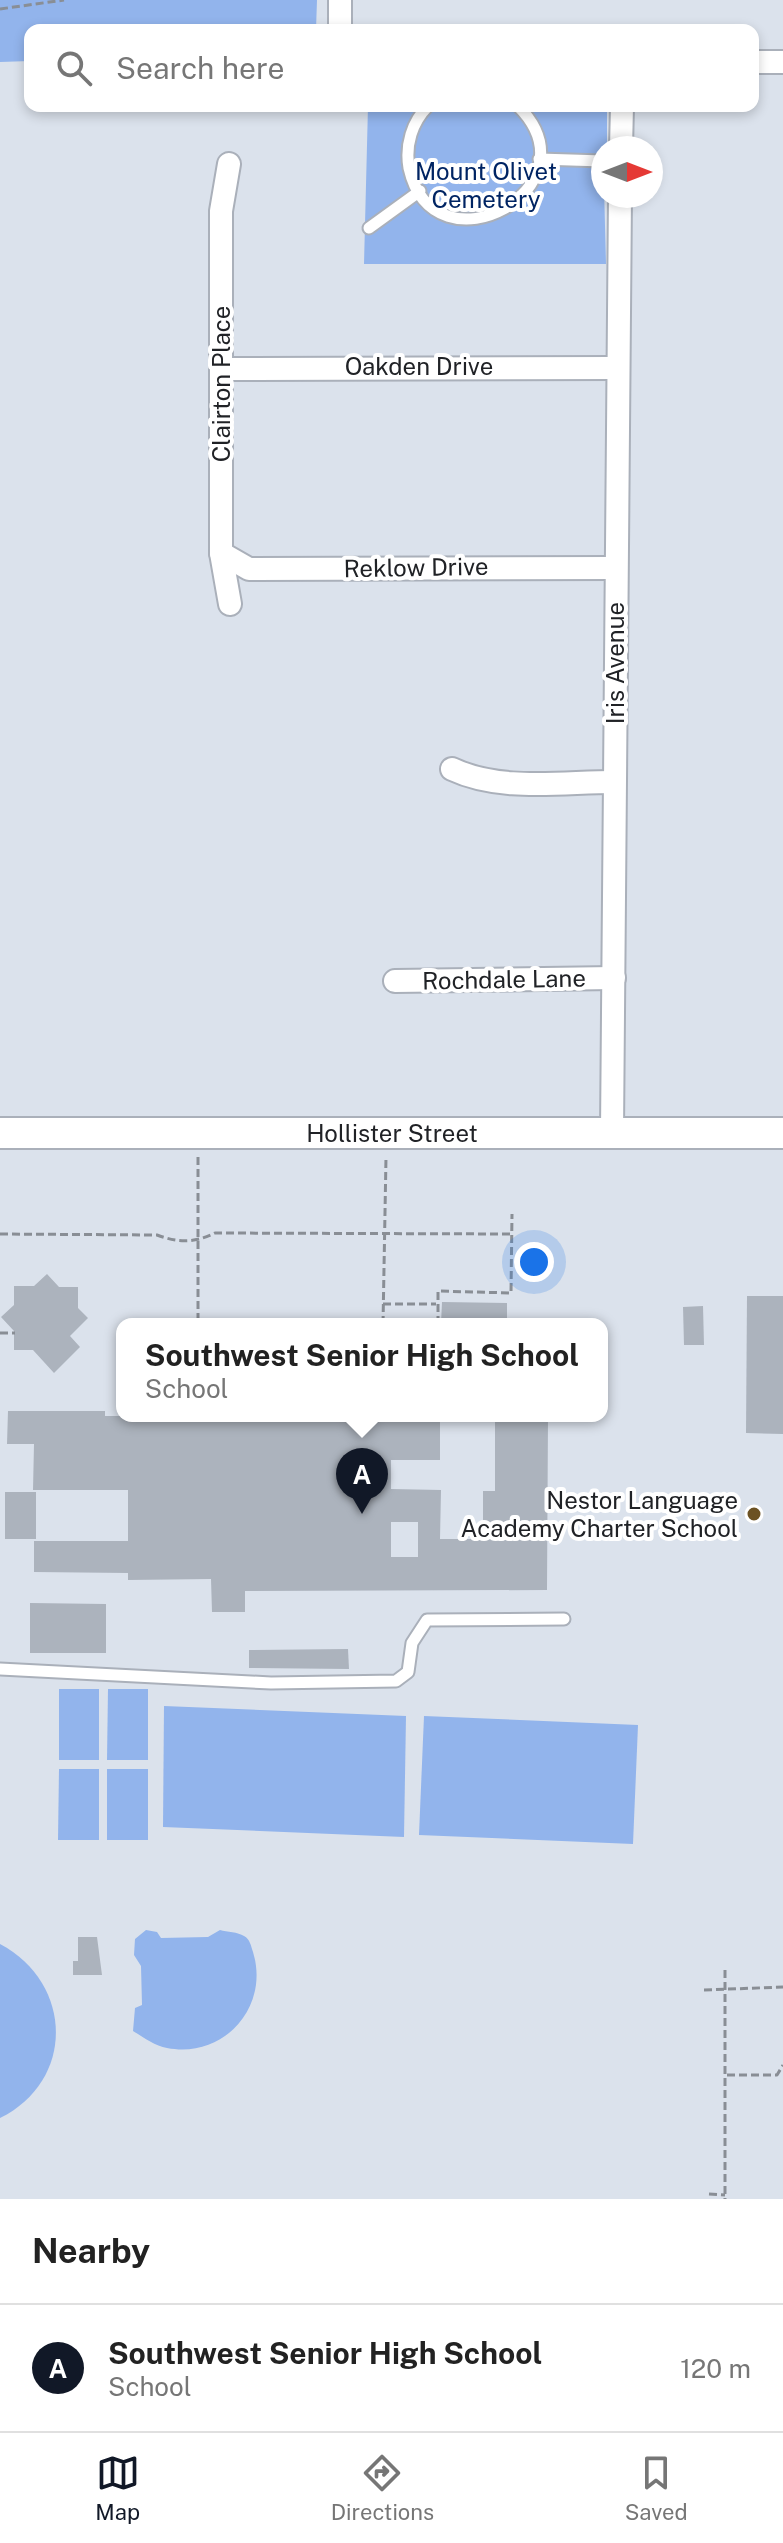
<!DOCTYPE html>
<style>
body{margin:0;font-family:"Public Sans",sans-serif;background:#f6f6f6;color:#222}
.compass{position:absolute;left:591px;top:136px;width:72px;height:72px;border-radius:50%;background:#fff;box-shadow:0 4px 12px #0003;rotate:90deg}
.you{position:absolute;left:534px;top:1262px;width:28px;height:28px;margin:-20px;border:6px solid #fff;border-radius:50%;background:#1a73e8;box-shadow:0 0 0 12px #1a73e833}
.badge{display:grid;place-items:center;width:52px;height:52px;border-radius:50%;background:#111827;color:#fff;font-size:26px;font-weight:700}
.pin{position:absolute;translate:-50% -66px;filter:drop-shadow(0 2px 4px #0008)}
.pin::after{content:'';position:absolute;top:42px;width:28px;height:24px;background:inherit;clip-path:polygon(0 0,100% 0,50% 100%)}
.popup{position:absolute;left:116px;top:1318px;width:492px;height:104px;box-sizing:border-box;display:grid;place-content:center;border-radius:16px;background:#fff;filter:drop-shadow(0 2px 6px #0005);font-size:26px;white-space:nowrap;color:#767676}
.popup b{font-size:30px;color:#222}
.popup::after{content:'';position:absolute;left:50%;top:100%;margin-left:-16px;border:16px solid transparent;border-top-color:#fff}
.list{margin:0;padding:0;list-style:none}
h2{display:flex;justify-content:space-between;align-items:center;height:104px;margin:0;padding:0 32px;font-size:34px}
h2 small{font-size:26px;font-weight:400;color:#767676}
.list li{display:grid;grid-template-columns:52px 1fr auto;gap:24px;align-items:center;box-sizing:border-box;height:128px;padding:0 32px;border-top:2px solid #e0e0e0}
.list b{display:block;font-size:30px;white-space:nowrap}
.list p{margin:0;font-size:26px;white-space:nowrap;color:#767676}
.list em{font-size:26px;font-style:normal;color:#767676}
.icon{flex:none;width:44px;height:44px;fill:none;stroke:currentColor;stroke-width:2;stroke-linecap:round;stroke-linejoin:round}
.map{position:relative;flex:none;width:783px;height:2199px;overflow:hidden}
.search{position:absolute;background:#fff;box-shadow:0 4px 12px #0003;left:24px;right:24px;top:24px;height:88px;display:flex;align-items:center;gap:20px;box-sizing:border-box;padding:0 28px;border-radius:16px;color:#767676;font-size:30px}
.sheet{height:232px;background:#fff}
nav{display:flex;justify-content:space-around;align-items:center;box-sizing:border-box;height:112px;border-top:2px solid #e0e0e0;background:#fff;font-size:22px;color:#767676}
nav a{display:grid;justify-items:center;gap:4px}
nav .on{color:#111827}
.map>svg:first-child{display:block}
.green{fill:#92b4ec}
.building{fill:#acb3bd;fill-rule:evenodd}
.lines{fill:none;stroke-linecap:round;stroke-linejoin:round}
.service-casing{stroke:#aab0ba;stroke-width:15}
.minor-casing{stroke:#aab0ba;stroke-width:26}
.secondary-casing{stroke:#aab0ba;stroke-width:34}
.path{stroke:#898e95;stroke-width:3;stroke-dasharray:8 4;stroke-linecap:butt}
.service{stroke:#fff;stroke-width:11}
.minor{stroke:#fff;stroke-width:22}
.secondary{stroke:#fff;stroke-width:30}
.poi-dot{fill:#6c5223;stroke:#fff;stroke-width:3}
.labels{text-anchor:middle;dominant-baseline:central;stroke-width:8;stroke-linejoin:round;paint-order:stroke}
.park-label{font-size:24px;fill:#002463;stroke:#fff}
.street-label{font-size:24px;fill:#202226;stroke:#fff}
.poi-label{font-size:24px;fill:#202226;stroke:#fff;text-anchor:end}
</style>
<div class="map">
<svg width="783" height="2199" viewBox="0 0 783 2199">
<rect width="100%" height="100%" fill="#dbe2ec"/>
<g class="green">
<path d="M0 0H317L316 30H30V61L0 62Z"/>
<path d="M368 106H607V148H603L606 264H364Z"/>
<rect x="59" y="1689" width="40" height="71"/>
<path d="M108 1689H148V1760H107Z"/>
<path d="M164 1706 406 1716 404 1837 163 1827Z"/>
<path d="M424 1716 638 1725 633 1844 419 1835Z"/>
<path d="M59 1769H99V1840H58Z"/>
<rect x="107" y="1769" width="41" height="71"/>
<path d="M146 1930 157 1932 161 1938 208 1937 220 1930C227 1932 238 1932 244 1936 250 1939 251 1946 253 1952 270 2007 224 2059 167 2048 155 2046 143 2037 133 2031L135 2008 142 2005 141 1966 134 1955 135 1939Z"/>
<path d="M0 1944C73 1983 76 2080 0 2118Z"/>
</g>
<g class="building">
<path d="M47 1274 59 1287H78V1308L88 1318 70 1336 80 1347 54 1373 33 1350H14V1331L1 1317 14 1305V1286H34Z"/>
<path d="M747 1296H783V1434L746 1433Z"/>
<path d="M442 1302 507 1303V1324H441Z"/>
<path d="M703 1306 704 1345H684L683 1307Z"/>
<path d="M8 1411H105V1416H440V1460H391V1489L441 1490 440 1539H483V1491H495V1416L548 1417 547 1590 245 1591V1612H212L211 1579 128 1580V1573L34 1572V1541H128V1490H33L34 1444H7ZM391 1522H418V1557H391Z"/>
<rect x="5" y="1492" width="31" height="47"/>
<path d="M30 1603 106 1604V1653H30Z"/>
<path d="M348 1649 349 1669 249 1668V1650Z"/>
<path d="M78 1937H97L102 1975H73V1961H78Z"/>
</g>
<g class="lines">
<g class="service-casing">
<g id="service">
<path d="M428 106C412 122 405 145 409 168 434 278 600 188 518 106"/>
<path d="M539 159 603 161"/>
<path d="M369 228 420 191"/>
<path d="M0 1669 271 1683 396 1681 408 1672 412 1643 427 1620 564 1619"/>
</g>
</g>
<g class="minor-casing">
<g id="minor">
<path d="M340 30V0"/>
<path d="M753 62H783"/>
<path d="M621 148 622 106"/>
<path d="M229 164 221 211V553L230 604"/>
<path d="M222 369 616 368"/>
<path d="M221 553 249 569 615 568"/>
<path d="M452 769C501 792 561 782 614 782"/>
<path d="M395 981 614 978"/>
<path d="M612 1131 620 196"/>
</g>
</g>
<g class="secondary-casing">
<g id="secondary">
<path id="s1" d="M0 1133H783"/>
</g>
</g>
<g class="path">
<path d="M0 9 64 0"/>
<path d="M198 1157V1324"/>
<path d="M0 1234 157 1235C178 1243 195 1243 215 1233L512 1234"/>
<path d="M383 1304H436"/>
<path d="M383 1324 386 1157"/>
<path d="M438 1324V1291L511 1293 512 1214"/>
<path d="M0 1333H15"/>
<path d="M725 1970V2199"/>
<path d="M704 1990 783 1987"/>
<path d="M727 2075H777L783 2065"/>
<path d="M709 2194 725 2195"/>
</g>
<use href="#service" class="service"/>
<use href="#minor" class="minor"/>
<use href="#secondary" class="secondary"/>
</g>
<circle class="poi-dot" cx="754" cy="1514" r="8"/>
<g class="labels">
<g class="park-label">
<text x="486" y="171">Mount Olivet<tspan x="486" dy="28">Cemetery</tspan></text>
</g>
<g class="street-label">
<text x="419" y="366">Oakden Drive</text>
<text transform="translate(221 384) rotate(-90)">Clairton Place</text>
<text transform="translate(416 567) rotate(-1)">Reklow Drive</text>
<text transform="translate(615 663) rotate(-90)">Iris Avenue</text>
<text transform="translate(504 979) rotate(-1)">Rochdale Lane</text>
<text stroke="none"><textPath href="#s1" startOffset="392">Hollister Street</textPath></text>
</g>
<g class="poi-label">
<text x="738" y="1500">Nestor Language<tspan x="738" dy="28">Academy Charter School</tspan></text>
</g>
</g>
</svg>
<svg class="compass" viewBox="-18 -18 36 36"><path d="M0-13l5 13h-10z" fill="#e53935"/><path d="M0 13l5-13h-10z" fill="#767676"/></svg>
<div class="you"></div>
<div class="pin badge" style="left:362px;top:1514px">A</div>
<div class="popup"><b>Southwest Senior High School</b>School</div>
<div class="search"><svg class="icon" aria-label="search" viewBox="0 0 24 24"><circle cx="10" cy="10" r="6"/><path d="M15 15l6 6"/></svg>Search here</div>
</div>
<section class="sheet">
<h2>Nearby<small></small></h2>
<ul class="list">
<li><span class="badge">A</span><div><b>Southwest Senior High School</b><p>School</p></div><em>120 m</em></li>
</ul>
</section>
<nav>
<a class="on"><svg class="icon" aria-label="map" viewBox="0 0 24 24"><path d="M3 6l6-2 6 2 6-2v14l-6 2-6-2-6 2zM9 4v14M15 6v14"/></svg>Map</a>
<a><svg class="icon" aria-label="directions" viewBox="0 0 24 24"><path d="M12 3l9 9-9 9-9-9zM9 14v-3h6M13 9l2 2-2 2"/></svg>Directions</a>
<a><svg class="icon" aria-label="saved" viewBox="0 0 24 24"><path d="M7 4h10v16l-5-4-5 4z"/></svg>Saved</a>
</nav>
